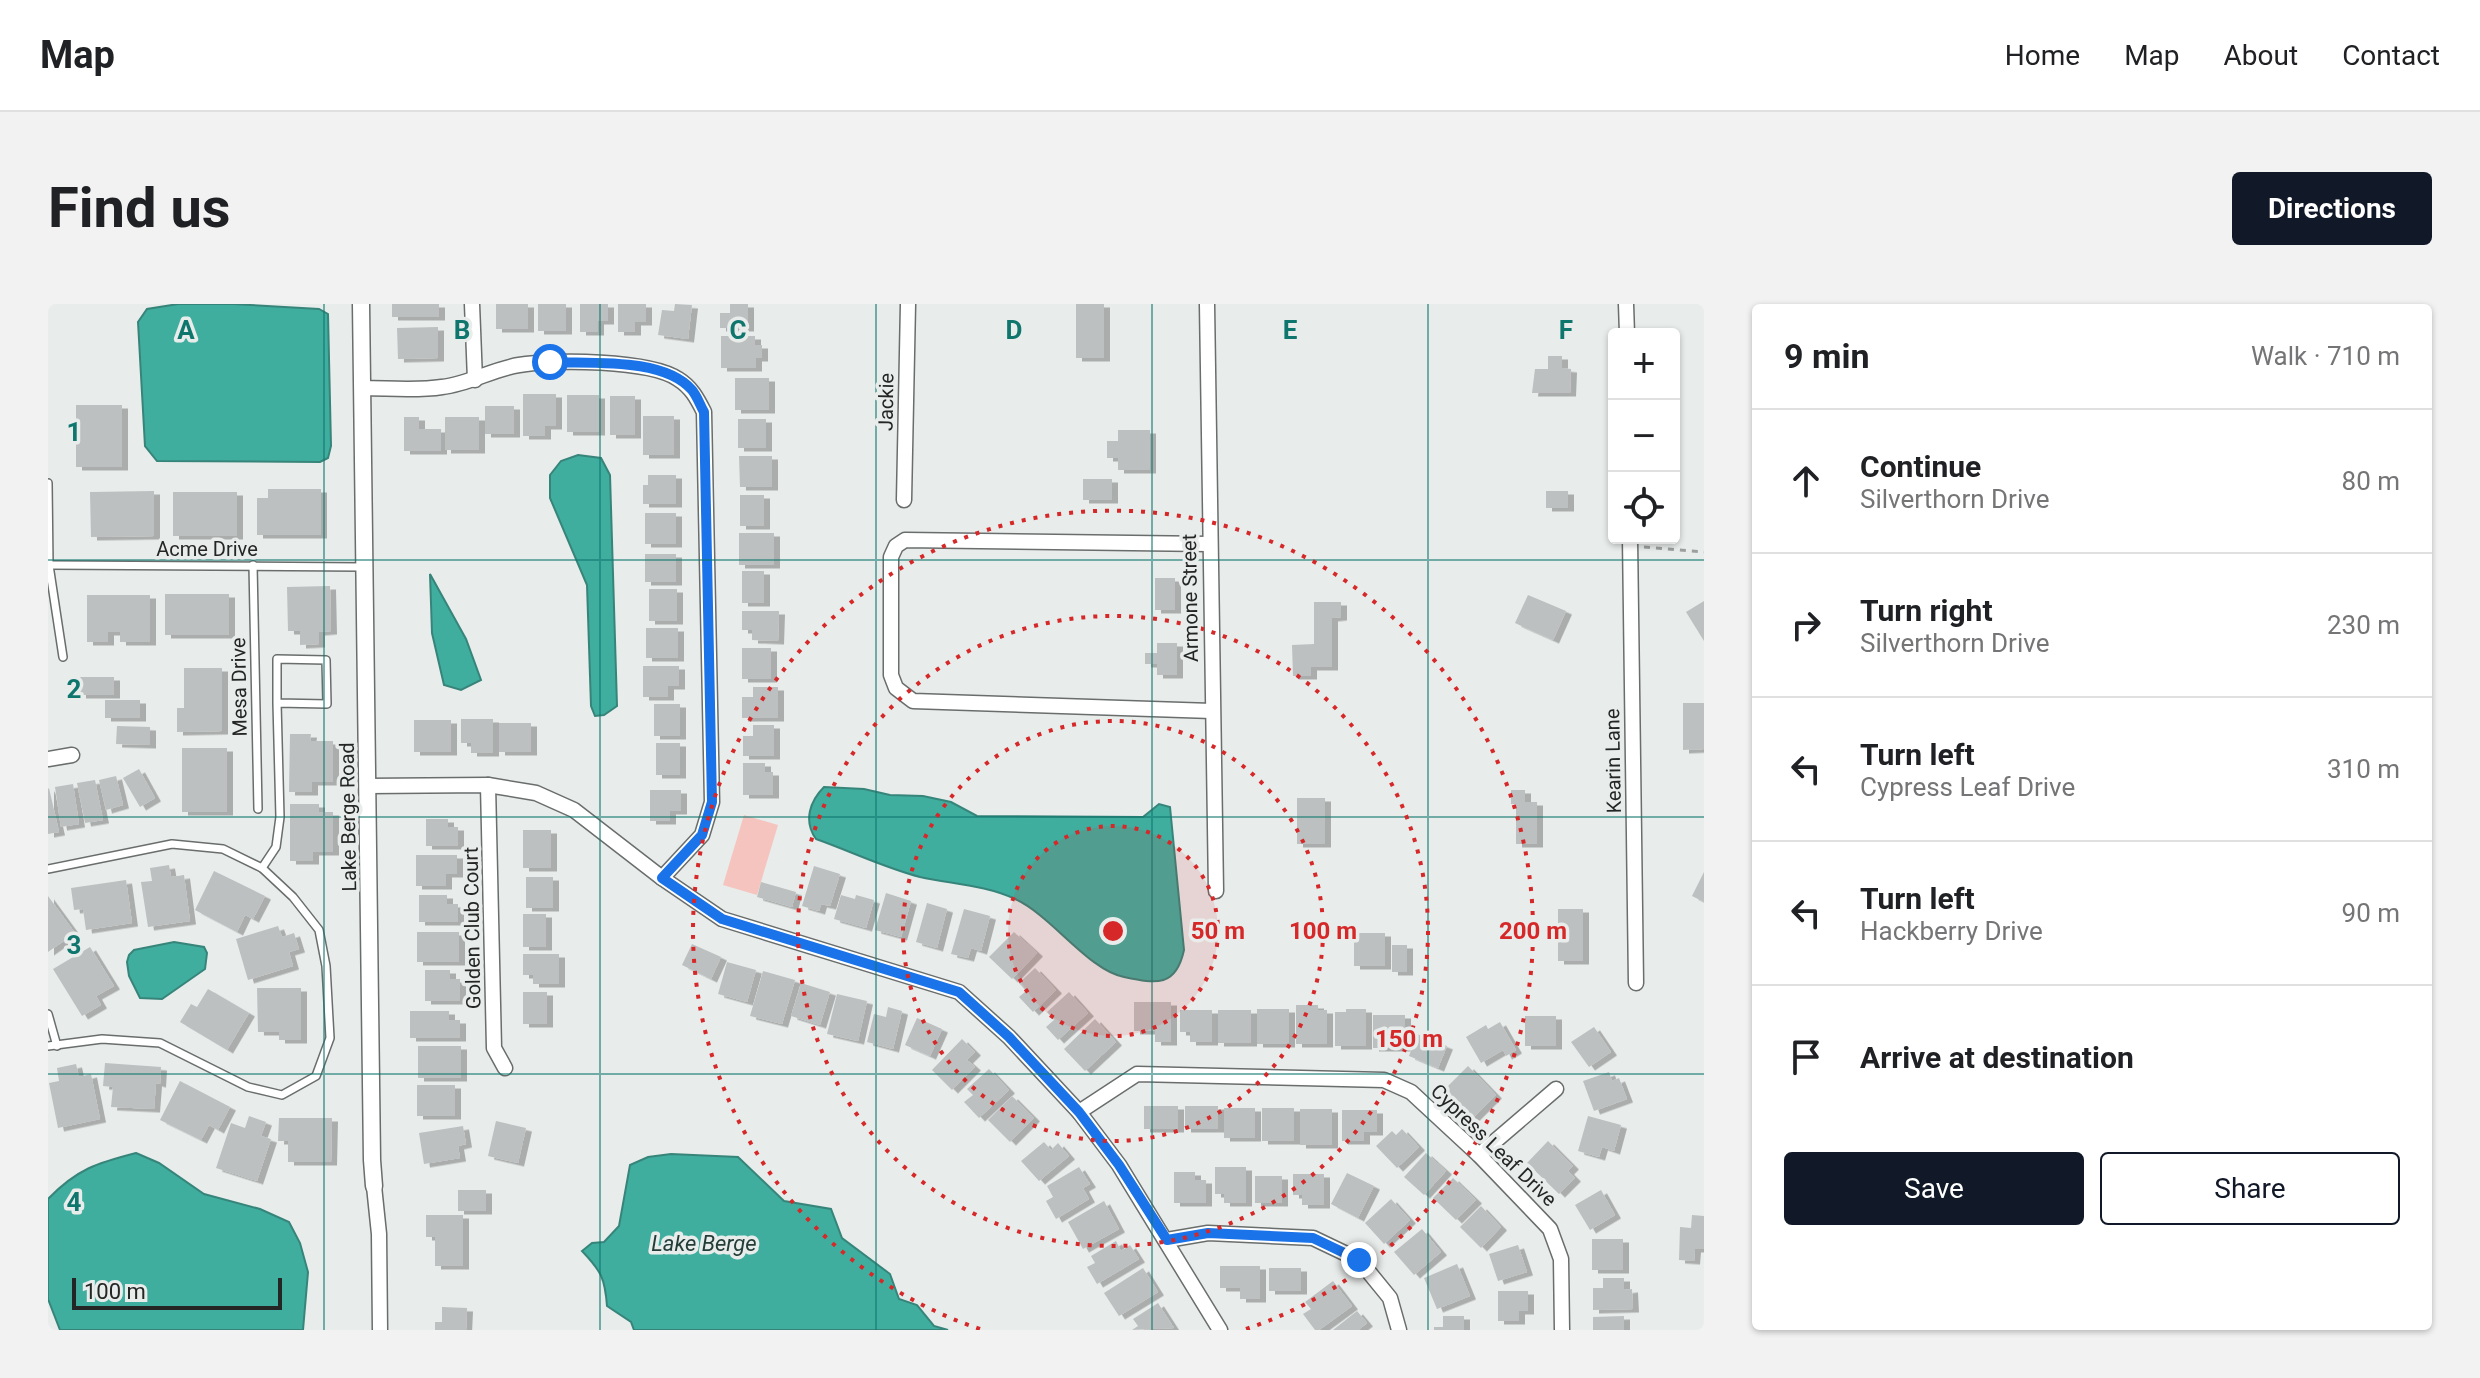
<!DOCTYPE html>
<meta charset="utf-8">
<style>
body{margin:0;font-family:Roboto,sans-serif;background:#f2f2f2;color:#202124}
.controls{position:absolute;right:24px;top:24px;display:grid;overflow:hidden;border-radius:8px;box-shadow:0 2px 6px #0004}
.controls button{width:72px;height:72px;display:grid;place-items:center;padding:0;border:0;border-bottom:2px solid #e0e0e0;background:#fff;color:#202124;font:40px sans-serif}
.scale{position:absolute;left:24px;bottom:20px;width:210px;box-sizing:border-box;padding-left:8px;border:4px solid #242625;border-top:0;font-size:22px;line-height:28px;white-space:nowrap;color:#242625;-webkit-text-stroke:6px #e8eceb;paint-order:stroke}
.stop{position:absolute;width:24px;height:24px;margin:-18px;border:6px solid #1a73e8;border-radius:50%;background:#fff}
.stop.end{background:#1a73e8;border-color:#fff;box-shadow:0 2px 8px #0008}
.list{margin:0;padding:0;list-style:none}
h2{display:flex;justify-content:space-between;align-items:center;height:104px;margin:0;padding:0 32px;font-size:34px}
h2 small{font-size:26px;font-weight:400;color:#757577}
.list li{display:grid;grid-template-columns:52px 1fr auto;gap:24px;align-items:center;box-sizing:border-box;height:144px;padding:0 32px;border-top:2px solid #e0e0e0}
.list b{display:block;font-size:30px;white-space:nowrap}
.list p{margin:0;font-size:26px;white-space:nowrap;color:#757577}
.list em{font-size:26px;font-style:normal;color:#757577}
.actions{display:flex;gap:16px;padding:24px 32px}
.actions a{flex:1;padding:18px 0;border:2px solid #111827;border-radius:8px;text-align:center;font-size:28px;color:#111827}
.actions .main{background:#111827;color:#fff}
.icon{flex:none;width:44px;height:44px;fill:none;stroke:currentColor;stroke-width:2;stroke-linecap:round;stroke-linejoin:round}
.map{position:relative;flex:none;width:1656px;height:1026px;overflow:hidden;border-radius:8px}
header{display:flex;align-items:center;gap:48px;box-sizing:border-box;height:112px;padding:0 40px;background:#fff;border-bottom:2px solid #e0e0e0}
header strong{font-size:38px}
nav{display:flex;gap:44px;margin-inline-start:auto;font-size:28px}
.intro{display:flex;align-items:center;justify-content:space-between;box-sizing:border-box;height:192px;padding:0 48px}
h1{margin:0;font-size:56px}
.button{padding:20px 36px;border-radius:8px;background:#111827;color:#fff;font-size:28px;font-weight:700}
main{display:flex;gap:48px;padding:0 48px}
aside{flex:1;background:#fff;border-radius:8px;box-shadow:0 2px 6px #0004}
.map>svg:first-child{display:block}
.green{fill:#f6c4be}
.water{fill:#3fae9f;stroke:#37857a;stroke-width:2}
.building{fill:#bdc0c0;filter:url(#shadow)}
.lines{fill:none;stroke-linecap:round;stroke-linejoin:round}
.service-casing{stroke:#696d6c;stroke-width:10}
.minor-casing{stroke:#696d6c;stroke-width:17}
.tertiary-casing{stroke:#696d6c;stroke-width:19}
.path{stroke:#9c9f9e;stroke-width:3;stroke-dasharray:6 6;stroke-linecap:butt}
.service{stroke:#fff;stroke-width:7}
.minor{stroke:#fff;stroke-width:14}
.tertiary{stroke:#fff;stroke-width:16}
.route{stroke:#1a73e8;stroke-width:10}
.grid{fill:none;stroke:#0f766e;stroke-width:2;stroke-opacity:0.55}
.ring{fill:none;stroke:#d62828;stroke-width:4;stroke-dasharray:4 8}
.labels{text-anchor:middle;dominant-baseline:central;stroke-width:7;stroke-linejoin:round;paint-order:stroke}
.street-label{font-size:20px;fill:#242625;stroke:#e8eceb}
.water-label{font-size:22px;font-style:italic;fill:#243d39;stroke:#e8eceb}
.grid-label{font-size:26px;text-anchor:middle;font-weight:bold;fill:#0f766e;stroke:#e8eceb;stroke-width:7;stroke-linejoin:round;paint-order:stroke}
.centre{fill:#d62828;stroke:#e8eceb;stroke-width:4}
.ring-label{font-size:24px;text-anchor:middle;font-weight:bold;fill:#d62828;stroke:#e8eceb;stroke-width:7;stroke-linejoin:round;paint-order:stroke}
</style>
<header>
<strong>Map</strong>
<nav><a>Home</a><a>Map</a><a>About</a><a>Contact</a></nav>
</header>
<div class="intro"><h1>Find us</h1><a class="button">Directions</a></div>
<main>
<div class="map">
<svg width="1656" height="1026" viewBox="0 0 1656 1026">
<defs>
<filter id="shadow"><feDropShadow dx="6" dy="3.5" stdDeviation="0" flood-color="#0004"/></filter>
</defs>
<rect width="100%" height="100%" fill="#e8eceb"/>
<path class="green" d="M696 511 730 521 709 591 675 581Z"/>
<g class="water">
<path d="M130 0H185L271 5 280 10 283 142 280 154 272 158 109 157 97 142 90 18 99 5Z"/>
<path d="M530 151 553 154 562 171 569 402 556 411 547 412 543 402 539 281 502 194V171L513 157Z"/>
<path d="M382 270 418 335 433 376 413 386 396 381 384 329Z"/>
<path d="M776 483 816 485 842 491 875 492 903 498 929 512 1095 513 1111 500 1122 503 1136 646C1128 683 1109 680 1076 673 1040 666 1004 612 967 595 938 581 903 580 872 573 837 564 802 547 768 535 755 517 762 497 776 483Z"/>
<path d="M126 638 156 643 159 649 157 665 114 695 92 694 81 672 79 658 81 651 86 646Z"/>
<path d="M88 849 111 859 156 890 212 905 241 918 252 939 260 968 255 1026H12L0 995V895C29 865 49 859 88 849Z"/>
<path d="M623 850 690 853 736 897 783 905 794 934 842 970 851 995 869 1001 886 1022 900 1026H586L583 1018 559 1002C557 974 553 967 534 947L544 939 556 938 571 922 582 861 600 853Z"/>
</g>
<g class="building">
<rect x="344" y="0" width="47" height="13"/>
<rect x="448" y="0" width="32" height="25"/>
<rect x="490" y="0" width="28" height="27"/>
<path d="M532 0H560V17H550V28H532Z"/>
<path d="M570 0H598V18H587V28H570Z"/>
<path d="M627 0 644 1 640 35 610 31 614 6 626 7Z"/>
<path d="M682 0H700V24H672V9H682Z"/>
<rect x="1028" y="0" width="28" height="54"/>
<path d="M390 23V54L350 55 349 24Z"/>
<path d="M673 32H707V41H714V54H708V64H673Z"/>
<path d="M1500 52H1514V64L1523 65 1522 89H1484L1487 65H1500Z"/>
<rect x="687" y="74" width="34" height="32"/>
<path d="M475 90H508V122H497V132H475Z"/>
<rect x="519" y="91" width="32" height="37"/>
<rect x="562" y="92" width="25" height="39"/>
<rect x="28" y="101" width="46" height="62"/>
<rect x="437" y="102" width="29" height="28"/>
<rect x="595" y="112" width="31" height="39"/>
<path d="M356 113H371V125H393V147H356Z"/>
<rect x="397" y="113" width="34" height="33"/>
<rect x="690" y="115" width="28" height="29"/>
<path d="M1070 126H1102V166H1070V154H1059V137H1070Z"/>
<path d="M691 152H724V183H692Z"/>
<path d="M600 171H628V200H595V181H600Z"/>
<rect x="1035" y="175" width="29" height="21"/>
<path d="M220 185H273V231H209V194H220Z"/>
<path d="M106 187V232L43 233 42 188Z"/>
<rect x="1498" y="187" width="22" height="17"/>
<rect x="125" y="188" width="64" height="44"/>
<rect x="692" y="191" width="24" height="31"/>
<rect x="597" y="209" width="31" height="31"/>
<rect x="691" y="229" width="35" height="32"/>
<rect x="597" y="250" width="31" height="28"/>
<rect x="694" y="267" width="22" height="32"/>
<rect x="1107" y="274" width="20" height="32"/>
<path d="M282 282 283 327 271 328V340L252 341V327H240L239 283Z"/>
<rect x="601" y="285" width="28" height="32"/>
<rect x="117" y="290" width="64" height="41"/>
<path d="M39 291H102V338H72V328H60V338H39Z"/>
<path d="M1480 291 1518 307 1505 336 1467 319Z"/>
<path d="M1656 297V337L1638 308Z"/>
<path d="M1266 298H1293V313L1284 314V363H1263V372H1245L1244 341 1266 340Z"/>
<path d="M694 307H731L730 337 704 336V326H694Z"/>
<rect x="598" y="324" width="32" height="30"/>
<path d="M1109 339H1129V371H1109V360H1097V349H1109Z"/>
<rect x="694" y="344" width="29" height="31"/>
<path d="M595 362H631V382H620V393H595Z"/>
<path d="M136 364H174V427L129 428V404H136Z"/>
<rect x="32" y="373" width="34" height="18"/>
<path d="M705 383H730V414H694V393H705Z"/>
<rect x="57" y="396" width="35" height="18"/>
<path d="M1635 399H1656V445L1635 446Z"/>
<rect x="606" y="400" width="26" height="32"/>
<path d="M413 415H445V449H423V439H413Z"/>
<rect x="366" y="416" width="37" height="32"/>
<rect x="451" y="419" width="32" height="29"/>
<path d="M705 421H726V452H695V432H705Z"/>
<path d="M69 422 102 423V441L68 440Z"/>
<path d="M242 430H263L262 437H285V478H264V488H241Z"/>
<rect x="608" y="439" width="24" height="32"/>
<rect x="134" y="444" width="45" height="64"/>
<path d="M695 459H717V468H725V491H695Z"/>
<path d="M91 465 107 494 92 503 75 474Z"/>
<path d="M68 472 75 501 58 506 51 476Z"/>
<path d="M47 476 55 516 37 519 29 479Z"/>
<path d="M25 480 31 520 13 523 7 483Z"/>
<path d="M1 484 11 528 0 530V485Z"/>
<path d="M602 486H633V507H622V517H602Z"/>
<path d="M1463 486H1477V498H1489V540H1468V500H1463Z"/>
<rect x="1249" y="494" width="28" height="46"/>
<path d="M242 500H271V508H285V548H265V557H242Z"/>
<path d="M378 515H400V523H410V542H378Z"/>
<rect x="475" y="526" width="28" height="38"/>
<path d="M368 551H409V570H398V582H368Z"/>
<path d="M121 561 123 573 136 571 142 617 100 623 93 578 104 577 102 564Z"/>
<path d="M766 562 792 570 782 602 773 600 771 607 754 602Z"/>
<path d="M166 567 217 592 205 615 197 611 189 628 147 606Z"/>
<path d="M1656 568V598L1644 592Z"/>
<rect x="478" y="573" width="27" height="31"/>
<path d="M78 576 84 619 38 626 35 605 26 606 23 584Z"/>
<path d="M713 578 748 588 744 603 709 593Z"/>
<path d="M838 589 863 597 853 633 827 626Z"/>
<path d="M371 591H399V600H410V618H371Z"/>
<path d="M793 591 807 595 808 591 826 596 818 624 786 615Z"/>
<path d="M0 592 27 629 0 648Z"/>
<path d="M879 599 899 605 889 644 868 638Z"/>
<path d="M916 605 942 612 933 647 923 644 920 654 903 650Z"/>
<rect x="1510" y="605" width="25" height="52"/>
<rect x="475" y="610" width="23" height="33"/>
<path d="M230 622 234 633 246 629 251 645 241 648 245 662 200 676 188 635Z"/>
<rect x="369" y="628" width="42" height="30"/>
<path d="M966 628 989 649 964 675 941 653Z"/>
<rect x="1306" y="629" width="31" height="33"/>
<path d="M644 640 673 653 663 675 634 661Z"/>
<rect x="1344" y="641" width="15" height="27"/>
<path d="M42 643 66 682 48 692 53 701 34 712 5 665Z"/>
<path d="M475 650H511V680H485V671H475Z"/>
<path d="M679 658 708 666 699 698 670 690Z"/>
<path d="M987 664 1008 686 985 708 971 693 978 687 971 679Z"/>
<path d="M377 666H402V675H412V697H377Z"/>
<path d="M715 667 747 676 734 720 702 712Z"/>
<path d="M753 679 782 688 772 721 743 712Z"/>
<path d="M209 684H253V736H231V728H210Z"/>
<path d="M160 685 201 709 179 746 132 718 143 700 149 703Z"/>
<rect x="475" y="688" width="24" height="32"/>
<path d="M1021 688 1040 709 1010 736 998 723 1006 716 999 708Z"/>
<path d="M789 690 819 697 810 737 779 730Z"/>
<path d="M1086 698H1123V738H1107V727H1086Z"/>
<path d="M1248 701H1270V706H1279V740H1248Z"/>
<path d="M840 703 854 707 845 745 819 738 826 710 838 713Z"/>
<rect x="1209" y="705" width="32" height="35"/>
<path d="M1298 705H1318V742H1287V708H1298Z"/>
<path d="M1132 706H1164V738H1142V728H1132Z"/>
<rect x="1170" y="706" width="33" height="33"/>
<path d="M362 707H401V716H412V734H362Z"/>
<rect x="1325" y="711" width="32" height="33"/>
<rect x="1477" y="712" width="31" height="30"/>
<path d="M869 714 894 725 882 752 857 741Z"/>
<path d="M1047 715 1068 738 1037 767 1016 745Z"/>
<path d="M1452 718 1468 746 1458 752 1455 746 1433 759 1418 733 1438 721 1440 725Z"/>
<path d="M1546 723 1563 748 1541 763 1523 738Z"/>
<path d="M1369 730 1399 742 1390 764 1361 752Z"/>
<path d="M914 735 927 748 919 756 927 763 904 786 884 766Z"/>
<rect x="370" y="742" width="43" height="32"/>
<path d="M57 759 113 763 112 780 108 779 106 805 63 803 65 783 55 782Z"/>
<path d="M28 760 31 773 43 770 52 815 10 824 1 779 11 777 9 764Z"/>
<path d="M1420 762 1448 791 1425 814 1396 786Z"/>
<path d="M941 765 961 786 931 814 916 798 925 791 919 785Z"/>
<path d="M1561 768 1564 777 1571 774 1579 795 1546 807 1535 777Z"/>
<path d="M132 777 182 803 170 826 161 821 153 836 112 816Z"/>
<rect x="369" y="781" width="38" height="31"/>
<path d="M964 792 986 814 962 838 940 816Z"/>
<rect x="1096" y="802" width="34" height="23"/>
<rect x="1137" y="802" width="33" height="23"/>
<rect x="1176" y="804" width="31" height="30"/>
<rect x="1214" y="804" width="32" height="33"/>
<rect x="1252" y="805" width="32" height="36"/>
<path d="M1294 806H1329V828H1316V837H1294Z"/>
<path d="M201 812 218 818 213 832 223 835 209 877 168 864 183 819 197 824Z"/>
<path d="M1540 812 1573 821 1566 847 1554 843 1551 853 1530 847Z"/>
<path d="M231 814H284L283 858H240V837H230Z"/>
<path d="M448 817 478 824 470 859 440 852Z"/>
<path d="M415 822 418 840 410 842 412 854 376 860 371 829Z"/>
<path d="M1354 825 1371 843 1349 864 1328 842 1344 827 1348 831Z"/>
<path d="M1500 837 1525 862 1520 867 1527 874 1511 890 1479 859Z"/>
<path d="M996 838 1003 846 1010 839 1021 852 991 877 973 857Z"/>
<path d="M1378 849 1398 867 1376 891 1356 873Z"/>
<path d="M1031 863 1042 880 1035 884 1041 895 1008 915 998 897 1005 893 999 882Z"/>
<path d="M1167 863H1198V899H1176V890H1167Z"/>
<path d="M1126 868H1147V876H1158V899H1126Z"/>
<path d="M1299 869 1326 882 1310 914 1283 900Z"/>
<path d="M1245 870H1276V901H1254V891H1245Z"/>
<rect x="1207" y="872" width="27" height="27"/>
<path d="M1405 874 1428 896 1408 916 1385 894Z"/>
<rect x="410" y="886" width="28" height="21"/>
<path d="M1553 886 1567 911 1542 926 1527 901Z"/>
<path d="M1343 895 1362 916 1336 940 1317 919Z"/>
<path d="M1056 897 1071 925 1035 945 1020 918Z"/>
<path d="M1433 902 1453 923 1433 944 1412 923Z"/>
<path d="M378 911H415V962H387V933H378Z"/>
<path d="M1644 911 1656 912V945H1647L1646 957 1631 956 1632 923 1643 924Z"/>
<path d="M1374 925 1393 948 1366 971 1346 948Z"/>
<rect x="1544" y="935" width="31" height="31"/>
<path d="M1068 937 1073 947 1082 941 1091 955 1049 980 1039 963 1047 959 1043 952Z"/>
<path d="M1470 941 1479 968 1450 977 1441 950Z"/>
<path d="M1409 960 1422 992 1389 1005 1376 974Z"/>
<path d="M1172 962H1212V995H1192V984H1172Z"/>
<path d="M1095 964 1110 988 1071 1012 1056 989Z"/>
<rect x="1221" y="964" width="32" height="23"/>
<path d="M1555 974H1576V986L1584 985 1585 1005 1545 1006V984H1555Z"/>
<path d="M1285 977 1304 1002 1271 1026H1267L1255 1010 1263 1005 1257 998Z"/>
<path d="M1450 987H1480V1007H1471V1017H1450Z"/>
<path d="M1110 999 1126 1024 1084 1026 1090 1022 1085 1015Z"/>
<path d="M394 1003 419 1004 418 1026H387V1018H394Z"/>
<path d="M1309 1007 1319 1019 1310 1026H1285Z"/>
<path d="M1395 1012H1416V1026H1386V1023H1395Z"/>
<path d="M1576 1012V1026H1545V1013Z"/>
</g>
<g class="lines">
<g class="service-casing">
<g id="service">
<path d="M0 179 1 261 15 353"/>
<path d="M1 261 314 263"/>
<path d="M205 261 210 505"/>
<path d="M214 564 228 543 232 513 229 399 279 400 278 356 229 355V399"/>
<path d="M0 565 124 540 175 545 214 564 245 593 271 626 278 662 282 734 268 772 234 791 200 783 112 739 54 735 0 742"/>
<path d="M0 710 9 742"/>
</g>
</g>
<g class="minor-casing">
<g id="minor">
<path d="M424 0 427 76"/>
<path d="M1159 0 1168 587"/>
<path d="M1578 0 1579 30"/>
<path d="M314 84C340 84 368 87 394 83 421 80 445 65 471 61 505 55 602 56 630 75 643 83 649 94 656 108L664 498 654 531 614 574"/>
<path d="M856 196 860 0"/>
<path d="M1582 234 1588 679"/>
<path d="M1161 240 857 236 848 242 843 253V371L848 384 865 397 1164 407"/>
<path d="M0 455 24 451"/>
<path d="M440 481 446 744 457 764"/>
<path d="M319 482 440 481 488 489 526 506 614 574 674 615 911 688 961 733 1031 808 1071 861 1172 1026"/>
<path d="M1031 808 1089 770 1336 776 1363 788 1431 851 1502 925 1513 955 1514 1026"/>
<path d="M1431 851 1508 785"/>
<path d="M326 882 331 930 332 1026"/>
<path d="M1119 936 1160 929 1265 934 1311 956 1342 994 1351 1026"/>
</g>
</g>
<g class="tertiary-casing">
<path id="tertiary" d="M313 0 324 856 326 882"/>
</g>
<path class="path" d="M1596 243 1656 248"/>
<use href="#service" class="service"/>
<use href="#minor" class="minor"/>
<use href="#tertiary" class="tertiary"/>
</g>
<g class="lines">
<path class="route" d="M502 58C543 60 615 53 644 86 649 92 652 101 656 108L664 498 654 531 614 574 674 615 911 688 961 733 1031 808 1071 861 1119 936 1160 929 1265 934 1311 956"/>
</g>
<path class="grid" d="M276 0V1026M552 0V1026M828 0V1026M1104 0V1026M1380 0V1026M0 256H1656M0 513H1656M0 770H1656"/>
<circle cx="1065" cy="627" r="105" fill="#d62828" fill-opacity=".12"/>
<g class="ring">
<circle cx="1065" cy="627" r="105"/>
<circle cx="1065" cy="627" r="210"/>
<circle cx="1065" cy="627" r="315"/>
<path d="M932 1025A420 420 0 1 1 1198 1025"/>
</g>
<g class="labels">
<g class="street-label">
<text transform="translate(838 98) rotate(-89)">Jackie</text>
<text x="159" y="245">Acme Drive</text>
<text transform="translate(1142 294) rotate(-91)">Armone Street</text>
<text transform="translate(191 383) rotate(-91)">Mesa Drive</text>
<text transform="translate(1565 457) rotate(-91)">Kearin Lane</text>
<text transform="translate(300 513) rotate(-91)">Lake Berge Road</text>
<text transform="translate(424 624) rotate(-91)">Golden Club Court</text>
<text transform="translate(1446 841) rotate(44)">Cypress Leaf Drive</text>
</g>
<g class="water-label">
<text x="656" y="939">Lake Berge</text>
</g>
</g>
<g class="grid-label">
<text x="138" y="35">A</text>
<text x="414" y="35">B</text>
<text x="690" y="35">C</text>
<text x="966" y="35">D</text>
<text x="1242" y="35">E</text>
<text x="1518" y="35">F</text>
<text x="26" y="137">1</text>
<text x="26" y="394">2</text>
<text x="26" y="650">3</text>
<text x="26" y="907">4</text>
</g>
<circle cx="1065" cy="627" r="12" class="centre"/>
<g class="ring-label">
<text x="1170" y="635">50 m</text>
<text x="1275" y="635">100 m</text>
<text x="1485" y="635">200 m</text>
<text x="1361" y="743">150 m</text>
</g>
</svg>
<div class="controls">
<button>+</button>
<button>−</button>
<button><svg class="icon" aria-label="locate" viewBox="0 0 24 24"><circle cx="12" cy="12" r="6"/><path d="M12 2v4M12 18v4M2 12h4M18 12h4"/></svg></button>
</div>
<div class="scale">100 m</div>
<div class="stop" style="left:502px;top:58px"></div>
<div class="stop end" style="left:1311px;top:956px"></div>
</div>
<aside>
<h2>9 min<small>Walk · 710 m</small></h2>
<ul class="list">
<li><svg class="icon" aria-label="ahead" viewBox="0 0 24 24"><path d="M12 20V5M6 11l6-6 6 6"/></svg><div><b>Continue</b><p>Silverthorn Drive</p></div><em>80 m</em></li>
<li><svg class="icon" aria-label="right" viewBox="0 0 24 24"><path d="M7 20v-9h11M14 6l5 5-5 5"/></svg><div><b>Turn right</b><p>Silverthorn Drive</p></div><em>230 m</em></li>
<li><svg class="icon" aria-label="left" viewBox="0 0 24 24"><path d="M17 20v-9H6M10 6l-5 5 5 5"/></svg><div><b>Turn left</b><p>Cypress Leaf Drive</p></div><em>310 m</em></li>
<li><svg class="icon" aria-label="left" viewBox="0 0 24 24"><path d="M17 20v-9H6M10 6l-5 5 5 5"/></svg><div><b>Turn left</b><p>Hackberry Drive</p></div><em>90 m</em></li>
<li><svg class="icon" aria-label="arrive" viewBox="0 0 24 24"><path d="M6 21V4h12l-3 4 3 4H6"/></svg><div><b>Arrive at destination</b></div></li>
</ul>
<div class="actions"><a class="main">Save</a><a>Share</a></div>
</aside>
</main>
